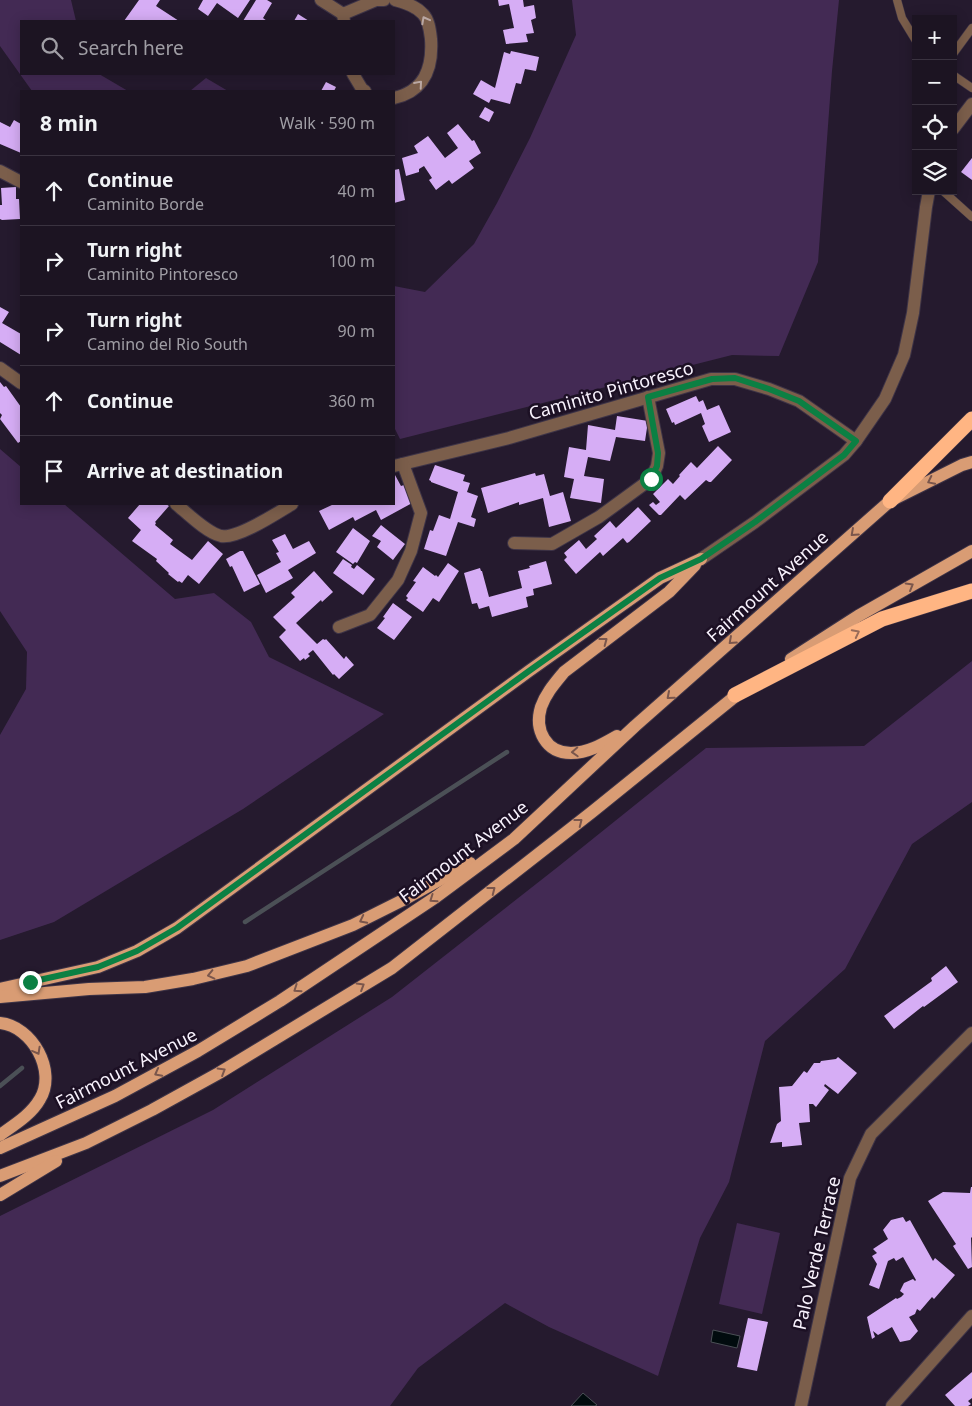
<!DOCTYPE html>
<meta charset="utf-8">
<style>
body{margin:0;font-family:"Noto Sans",sans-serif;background:#251d2a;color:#f1f3f6}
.controls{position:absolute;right:15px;top:15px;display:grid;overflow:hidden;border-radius:0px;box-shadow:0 2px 12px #0003}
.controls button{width:45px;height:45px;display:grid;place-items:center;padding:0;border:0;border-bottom:1px solid #3a3340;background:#1c1422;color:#f1f3f6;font:25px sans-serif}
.stop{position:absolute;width:15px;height:15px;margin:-11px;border:4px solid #0b8043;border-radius:50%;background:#fff}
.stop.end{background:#0b8043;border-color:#fff;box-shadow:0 1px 5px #0008}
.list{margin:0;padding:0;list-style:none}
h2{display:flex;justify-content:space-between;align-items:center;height:65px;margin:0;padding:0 20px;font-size:21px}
h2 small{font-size:16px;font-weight:400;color:#a09ea5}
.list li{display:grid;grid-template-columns:32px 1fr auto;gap:15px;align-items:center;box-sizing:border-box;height:70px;padding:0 20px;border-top:1px solid #3a3340}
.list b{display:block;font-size:19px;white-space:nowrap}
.list p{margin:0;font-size:16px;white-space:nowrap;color:#a09ea5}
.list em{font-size:16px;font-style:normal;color:#a09ea5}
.icon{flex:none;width:28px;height:28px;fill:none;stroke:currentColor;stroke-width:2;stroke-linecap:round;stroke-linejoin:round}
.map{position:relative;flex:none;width:972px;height:1406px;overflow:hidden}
.search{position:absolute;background:#1c1422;box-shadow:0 2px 12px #0003;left:20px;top:20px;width:375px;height:55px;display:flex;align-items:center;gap:12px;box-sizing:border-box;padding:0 18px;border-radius:0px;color:#a09ea5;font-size:19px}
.panel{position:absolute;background:#1c1422;box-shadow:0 2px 12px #0003;left:20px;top:90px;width:375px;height:415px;border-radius:0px}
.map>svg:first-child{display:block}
.green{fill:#432a54}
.water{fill:#010b0e;stroke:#4b5056}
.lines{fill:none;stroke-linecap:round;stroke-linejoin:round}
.stream{stroke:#4b5056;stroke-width:4.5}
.building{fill:#d6adf5}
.service-casing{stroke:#3e3447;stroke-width:9}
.minor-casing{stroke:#3e3447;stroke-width:14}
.tertiary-casing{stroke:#3e3447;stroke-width:14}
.primary-casing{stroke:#3e3447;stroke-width:14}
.motorway-casing{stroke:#3e3447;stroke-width:16}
.service{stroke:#7b5e4b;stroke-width:8}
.minor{stroke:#7b5e4b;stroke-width:12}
.tertiary{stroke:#7b5e4b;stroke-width:12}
.primary{stroke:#d99c74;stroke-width:12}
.motorway{stroke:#ffb583;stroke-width:15}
.oneway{stroke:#baa8a4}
.oneway2{stroke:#7a564c}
.oneway3{stroke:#996b58}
.route{stroke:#0b8043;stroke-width:6}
.labels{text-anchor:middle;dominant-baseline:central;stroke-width:5;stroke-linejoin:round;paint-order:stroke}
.street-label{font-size:18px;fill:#f8f2fd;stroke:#1c1024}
</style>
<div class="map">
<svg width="972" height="1406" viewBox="0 0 972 1406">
<rect width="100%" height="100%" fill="#251a2e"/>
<g class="green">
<path d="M0 0H71L76 21H21V74H99L128 91H32L0 46Z"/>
<path d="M572 0H839L832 71 818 262 779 356 732 355 400 439 394 427V286L425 292 474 244 497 203 530 138 576 35Z"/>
<path d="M206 78 228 91H190Z"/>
<path d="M0 449 21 467V504H64L175 599 214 593 251 622 269 657 384 714 243 809 54 922 0 940V735L26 689 27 652 0 611Z"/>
<path d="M972 661V802L912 844 845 969 765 1041 729 1182 700 1238 658 1376 549 1327 505 1303 418 1368 390 1406H0V1216L213 1110 392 997 559 866 706 748 864 746Z"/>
<path d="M737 1223 780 1233 762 1314 719 1304Z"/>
</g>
<g class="water">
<path d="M713 1330 740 1336 737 1348 711 1342Z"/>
<path d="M583 1393 597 1405 595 1406H571Z"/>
</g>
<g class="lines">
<g class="stream">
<path d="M245 922 507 752"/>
<path d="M0 1086 22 1068"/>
</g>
</g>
<g class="building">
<path d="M139 0H160L156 6 179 21H124Z"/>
<path d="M203 0H250L238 18 217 3 208 16 198 9Z"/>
<path d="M256 0H267L272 3 263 18 267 21H243Z"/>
<path d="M498 0H523L524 7 534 5 536 18 531 20 534 33 526 34 528 42 506 44 503 30 514 28 509 4 499 6Z"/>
<path d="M298 14 309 21H294Z"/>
<path d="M511 51 539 57 536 71 525 69 521 84 516 83 510 104 491 99 489 103 473 94 481 80 495 88 504 52 510 54Z"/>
<path d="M326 82 336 87 334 91H321Z"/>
<path d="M485 107 494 112 489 122 479 117Z"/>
<path d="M14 120 21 124V153L0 144V122L10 127Z"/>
<path d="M458 124 472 141 474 140 481 153 469 161 474 168 452 184 449 180 436 190 429 180 432 178 424 166 419 169V172L406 176 402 158 418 153 414 146 428 136 445 158 458 148 447 133Z"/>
<path d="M972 158V180L961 172Z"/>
<path d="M399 169 405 200 394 203V170Z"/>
<path d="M16 187V199H19L20 219 2 220 0 219V205H2L1 188Z"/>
<path d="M0 307 9 312 2 323 21 334V355L0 342Z"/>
<path d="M0 382 4 387 6 386 21 407V441L18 443 0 419 2 415 0 413Z"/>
<path d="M696 396 699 402 703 400 707 410 719 405 731 432 709 442 702 426 705 424 701 413 675 425 674 422 672 423 666 409Z"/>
<path d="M617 416 648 421 645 441 616 437 610 461 588 457 584 476 604 479 601 503 570 498 574 479 564 477 569 447 586 450 588 425 615 430Z"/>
<path d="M718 446 732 460 711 482H709L706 480 685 500 680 495 661 515H659L649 505 653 502 656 505 660 502 653 494 668 479 673 484 680 476 679 475 691 462 697 468Z"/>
<path d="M435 465 465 475 463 481 470 483 467 492 478 496 471 517 476 519 474 527 458 522 446 556 424 549 430 530 433 531 439 515 450 519 458 492 431 482V481L429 480Z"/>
<path d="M535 473 536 476 544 474 550 496 563 492 571 521 549 527 543 498 519 505V502L488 513 481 488Z"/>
<path d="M395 475 401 486 404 485 414 502 381 520 376 510 355 521 353 517 329 530 319 511 334 504H394Z"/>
<path d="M140 504H166L169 506 155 522 156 523 155 525 173 540 170 544 192 560 208 541 223 554 199 584 188 575 182 583 179 581 178 582 168 574 169 573 156 561 157 559 132 541 141 530 128 518Z"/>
<path d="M638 507 651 521 629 542 627 543 623 538 603 556 600 552 576 574 564 560 567 557 564 553 579 540 586 549 597 539 594 536 610 521 616 528Z"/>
<path d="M381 525 405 544 393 560 377 547 381 541 372 536Z"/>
<path d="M353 528 370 541 357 563 355 562 353 564 336 552Z"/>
<path d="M285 534 293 549 309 541 316 553 288 570 293 578 266 593 257 575 281 562 276 553 279 552 272 540Z"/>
<path d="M240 551H243L260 584 244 592 232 566 230 567 226 559Z"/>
<path d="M343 559 352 565 351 567 354 569 357 565 375 579 363 595 333 573Z"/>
<path d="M546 561 552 584 533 589 534 595 526 597 528 607 492 617 489 606 479 609 477 603 472 604 464 573 480 568 481 571H482L489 597 522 588 518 571 530 568 529 566Z"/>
<path d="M448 563 459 571 439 602 433 598 423 612 406 600 408 598 406 596 416 582 413 581 423 567 435 576 436 575 438 577Z"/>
<path d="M314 571 333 592 322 602 321 600 296 623 317 644 323 639 325 640 326 639 344 659 346 656 354 665 339 679 334 674 333 675 313 650 308 654 310 656 305 660 304 658 300 661 279 637 286 630 273 617 295 597 291 593Z"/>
<path d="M393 603 412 617 394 640 377 628 385 618 383 617Z"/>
<path d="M946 966 958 982 924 1007 923 1006 894 1029 884 1016 932 981 931 978Z"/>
<path d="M838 1057 857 1073 838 1094 825 1084 824 1086 829 1090 816 1107 813 1104H809L810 1122 799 1123 802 1145 782 1147V1142L770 1143 777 1124 781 1121 779 1087 792 1086 804 1071 807 1073 814 1063H820L821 1061 836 1059Z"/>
<path d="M971 1187H972V1237L971 1238 972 1267 968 1269 953 1246 956 1244 928 1201 943 1192 970 1193Z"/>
<path d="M903 1217 906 1222 910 1220 933 1261 935 1258 955 1275 934 1299 932 1297 920 1311 917 1309 915 1314 909 1317 918 1331 910 1340 900 1342 892 1327 878 1335 873 1331 875 1337 872 1339 867 1317 896 1298 897 1299 901 1297 904 1294 900 1291 904 1283 913 1279 915 1281 916 1280 903 1257 896 1261 894 1258 888 1261 879 1289 869 1285 877 1264 872 1256 877 1253 873 1249 888 1239 883 1230 891 1220Z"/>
<path d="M748 1318 768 1322 757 1371 737 1367Z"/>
<path d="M972 1372V1398L968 1401 971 1404 968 1406H955L945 1395Z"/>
</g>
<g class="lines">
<g class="service-casing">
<g id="service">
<path d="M897 0 902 18 916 41"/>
<path d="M953 54 972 28"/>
<path d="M953 75 972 88"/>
<path d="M943 191 972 217"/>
</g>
</g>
<g class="minor-casing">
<g id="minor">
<path d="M321 0 343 14"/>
<path d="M344 21 343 14 376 0H384"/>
<path d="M353 74 362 89 365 91"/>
<path d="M394 98C424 91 433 69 431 39 430 31 429 20 423 14 416 6 405 3 395 0"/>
<path d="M0 171 21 182"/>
<path d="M0 368 21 383"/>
<path d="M394 466 509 438 711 379H735L769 389 799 401 856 441"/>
<path d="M176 504C187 513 207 533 221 536 238 539 277 513 292 504"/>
<path d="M514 543 552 544 599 517 651 479 657 466 659 453 648 397"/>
<path d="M339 627 370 615 398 580 411 551 421 513 403 464"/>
<path d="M801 1406 850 1178 871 1134 972 1033"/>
<path d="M892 1406 972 1316"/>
</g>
</g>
<g class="tertiary-casing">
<g id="tertiary">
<path d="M953 129 972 104"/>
<path d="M701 559 755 522 844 455 856 441 885 399 904 355 913 313 926 207 929 191"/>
</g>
</g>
<g class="primary-casing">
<g id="primary">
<path d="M791 659 858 616 972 551"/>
<path d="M617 736C603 744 588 753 571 753 546 753 534 730 541 707 546 693 555 683 564 672L669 592 695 565"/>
<path d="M0 989 98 967 137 951 177 928 529 671 660 578 701 559"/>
<path d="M0 997 89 989 145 987 193 979 247 966 353 925 405 899 470 863"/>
<path d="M0 1023C32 1026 57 1071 40 1099 31 1115 14 1125 0 1135"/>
<path d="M0 1148 115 1096 198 1051 280 1001 436 897 514 839 635 726 890 501 962 465 972 462"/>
<path d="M0 1176 86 1143 152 1110 219 1073 392 968 592 812 743 690"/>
<path d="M0 1195 56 1161"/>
</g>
</g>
<g class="motorway-casing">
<g id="motorway">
<path d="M890 501 972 419"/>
<path d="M735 695 882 619 972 591"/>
</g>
</g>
<use href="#service" class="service"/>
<use href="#minor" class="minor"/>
<use href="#tertiary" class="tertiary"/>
<use href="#primary" class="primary"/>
<use href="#motorway" class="motorway"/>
</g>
<defs><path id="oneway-chevron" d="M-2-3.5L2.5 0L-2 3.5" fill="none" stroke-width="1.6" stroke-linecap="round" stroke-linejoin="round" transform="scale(1.25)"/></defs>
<g class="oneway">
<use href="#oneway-chevron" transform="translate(425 20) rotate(-118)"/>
<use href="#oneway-chevron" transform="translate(419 84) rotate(-49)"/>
</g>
<g class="oneway2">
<use href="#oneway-chevron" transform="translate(931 481) rotate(154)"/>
<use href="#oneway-chevron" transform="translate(854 533) rotate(138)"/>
<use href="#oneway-chevron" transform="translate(910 586) rotate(-30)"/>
<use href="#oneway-chevron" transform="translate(604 641) rotate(-37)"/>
<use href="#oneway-chevron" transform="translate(732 641) rotate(138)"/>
<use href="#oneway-chevron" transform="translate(670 696) rotate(139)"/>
<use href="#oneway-chevron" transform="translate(575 752) rotate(177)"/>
<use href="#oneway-chevron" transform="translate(579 822) rotate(-38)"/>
<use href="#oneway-chevron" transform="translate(492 890) rotate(-38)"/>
<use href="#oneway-chevron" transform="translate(433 899) rotate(145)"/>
<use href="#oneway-chevron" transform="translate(363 920) rotate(153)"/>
<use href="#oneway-chevron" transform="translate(211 975) rotate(167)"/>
<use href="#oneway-chevron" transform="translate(361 986) rotate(-31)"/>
<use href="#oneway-chevron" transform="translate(297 989) rotate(146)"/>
<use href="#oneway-chevron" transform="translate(37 1051) rotate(61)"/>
<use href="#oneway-chevron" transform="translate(222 1071) rotate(-31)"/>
<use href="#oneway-chevron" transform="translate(158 1073) rotate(152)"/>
</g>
<use class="oneway3" href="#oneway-chevron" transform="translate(856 633) rotate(-27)"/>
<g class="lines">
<path class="route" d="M30 982 98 967 137 951 177 928 529 671 660 578 701 559 755 522 844 455 856 441 799 401 769 389 735 378 712 379 648 397 658 453 657 466 651 479"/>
</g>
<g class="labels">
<g class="street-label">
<text transform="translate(611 390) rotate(-16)">Caminito Pintoresco</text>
<text transform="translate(767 586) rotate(-42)">Fairmount Avenue</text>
<text transform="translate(463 851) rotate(-37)">Fairmount Avenue</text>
<text transform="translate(126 1068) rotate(-27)">Fairmount Avenue</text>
<text transform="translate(816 1253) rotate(-77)">Palo Verde Terrace</text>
</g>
</g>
</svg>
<div class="controls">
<button>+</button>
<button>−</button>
<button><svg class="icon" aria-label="locate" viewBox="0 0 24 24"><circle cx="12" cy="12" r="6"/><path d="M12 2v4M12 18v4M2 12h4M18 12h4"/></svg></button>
<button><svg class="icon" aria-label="layers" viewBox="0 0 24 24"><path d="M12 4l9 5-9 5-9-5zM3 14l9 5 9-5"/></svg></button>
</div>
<div class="stop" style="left:651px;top:479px"></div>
<div class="stop end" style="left:30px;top:982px"></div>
<div class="search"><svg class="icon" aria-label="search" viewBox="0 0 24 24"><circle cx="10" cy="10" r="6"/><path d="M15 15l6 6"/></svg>Search here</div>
<section class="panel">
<h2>8 min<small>Walk · 590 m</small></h2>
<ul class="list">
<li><svg class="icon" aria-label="ahead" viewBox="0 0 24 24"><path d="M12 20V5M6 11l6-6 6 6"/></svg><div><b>Continue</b><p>Caminito Borde</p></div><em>40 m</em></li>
<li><svg class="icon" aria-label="right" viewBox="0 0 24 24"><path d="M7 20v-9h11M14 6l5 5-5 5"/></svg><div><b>Turn right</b><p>Caminito Pintoresco</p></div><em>100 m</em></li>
<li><svg class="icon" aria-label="right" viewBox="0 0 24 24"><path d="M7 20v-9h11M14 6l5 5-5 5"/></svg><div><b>Turn right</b><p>Camino del Rio South</p></div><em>90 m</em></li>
<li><svg class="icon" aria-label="ahead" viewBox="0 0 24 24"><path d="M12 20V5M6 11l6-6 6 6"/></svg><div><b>Continue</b></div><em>360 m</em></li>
<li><svg class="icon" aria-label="arrive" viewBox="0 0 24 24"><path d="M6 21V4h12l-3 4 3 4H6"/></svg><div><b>Arrive at destination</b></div></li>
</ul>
</section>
</div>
